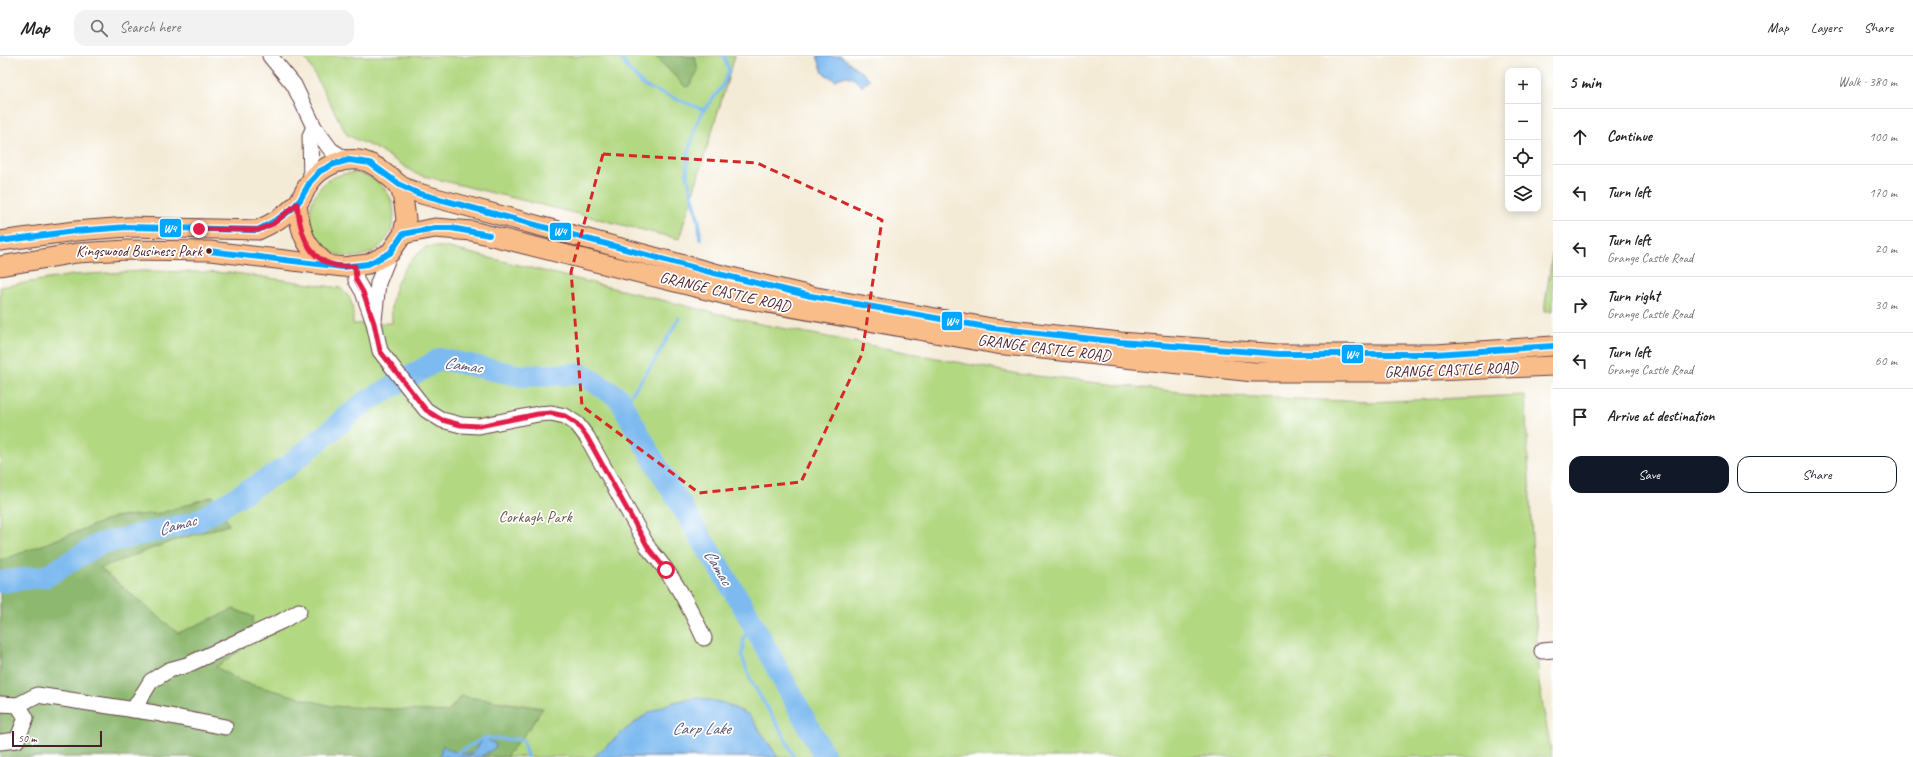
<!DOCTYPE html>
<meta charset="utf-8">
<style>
body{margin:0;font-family:Caveat,sans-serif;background:#f2f2f2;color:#222}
.controls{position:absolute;right:12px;top:12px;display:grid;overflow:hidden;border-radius:8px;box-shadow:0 2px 10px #0003}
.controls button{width:36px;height:36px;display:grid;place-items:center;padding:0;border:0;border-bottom:1px solid #e0e0e0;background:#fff;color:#222;font:20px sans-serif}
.scale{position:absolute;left:12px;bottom:10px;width:90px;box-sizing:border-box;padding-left:4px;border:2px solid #4a1f2b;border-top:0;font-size:11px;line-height:14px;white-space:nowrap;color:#4a1f2b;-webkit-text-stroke:3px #fff;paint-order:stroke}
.stop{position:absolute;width:12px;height:12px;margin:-9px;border:3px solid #e11d48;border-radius:50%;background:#fff}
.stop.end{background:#e11d48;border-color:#fff;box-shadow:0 1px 4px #0008}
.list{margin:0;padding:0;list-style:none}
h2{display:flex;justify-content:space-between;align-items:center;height:52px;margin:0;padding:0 16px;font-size:17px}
h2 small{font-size:13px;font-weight:400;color:#767676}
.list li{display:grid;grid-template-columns:26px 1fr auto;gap:12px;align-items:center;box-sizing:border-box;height:56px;padding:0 16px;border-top:1px solid #e0e0e0}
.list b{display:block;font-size:15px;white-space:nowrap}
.list p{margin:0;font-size:13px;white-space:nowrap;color:#767676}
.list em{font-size:13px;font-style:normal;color:#767676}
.actions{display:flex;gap:8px;padding:12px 16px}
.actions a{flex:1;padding:9px 0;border:1px solid #111827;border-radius:12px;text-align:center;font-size:14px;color:#111827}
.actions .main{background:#111827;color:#fff}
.icon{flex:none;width:22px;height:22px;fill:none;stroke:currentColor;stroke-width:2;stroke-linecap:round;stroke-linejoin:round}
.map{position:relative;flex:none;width:1553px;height:701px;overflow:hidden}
header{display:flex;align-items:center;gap:24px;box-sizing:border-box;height:56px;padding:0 20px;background:#fff;border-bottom:1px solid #e0e0e0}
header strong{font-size:19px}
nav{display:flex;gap:22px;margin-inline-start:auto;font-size:14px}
.search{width:280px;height:36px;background:#f2f2f2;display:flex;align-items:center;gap:10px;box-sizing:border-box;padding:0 14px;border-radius:12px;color:#767676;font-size:15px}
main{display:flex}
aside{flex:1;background:#fff}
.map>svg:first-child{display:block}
.green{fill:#b2d882;stroke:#7e7c56}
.forest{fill:#8db870;stroke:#6c6c4e}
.water{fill:#7dbaf0;stroke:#646c8e}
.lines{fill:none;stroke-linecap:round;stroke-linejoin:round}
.stream{stroke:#7dbaf0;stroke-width:3.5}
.river{stroke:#7dbaf0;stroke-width:22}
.minor-casing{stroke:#643e45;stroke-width:17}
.major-casing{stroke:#643e45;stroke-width:21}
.minor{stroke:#fff;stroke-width:15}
.major{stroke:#f8bd89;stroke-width:19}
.bus-1-casing{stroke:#fff;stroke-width:9}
.bus-1{stroke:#00a6ff;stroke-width:6}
.route{stroke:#e11d48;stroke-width:5}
.marked{fill:none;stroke:#d62828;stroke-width:3;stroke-dasharray:8 5;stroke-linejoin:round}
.bus-dot{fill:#4a1f2b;stroke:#fff;stroke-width:1.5}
.labels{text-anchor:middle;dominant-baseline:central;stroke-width:3.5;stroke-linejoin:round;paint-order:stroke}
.bus-label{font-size:15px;fill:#4a1f2b;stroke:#fff;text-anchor:end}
.street-label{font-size:16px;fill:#4a1f2b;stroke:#fff}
.park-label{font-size:16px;fill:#695645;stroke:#fff}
.water-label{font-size:17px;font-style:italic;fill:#5c5570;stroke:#fff}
.line-badge{stroke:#fff;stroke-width:1.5}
.badge-label{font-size:11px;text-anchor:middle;font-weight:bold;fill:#fff}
</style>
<header>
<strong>Map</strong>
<div class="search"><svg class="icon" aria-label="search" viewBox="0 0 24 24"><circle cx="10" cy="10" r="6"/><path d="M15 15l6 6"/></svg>Search here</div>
<nav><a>Map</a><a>Layers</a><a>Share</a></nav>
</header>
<main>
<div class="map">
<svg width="1553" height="701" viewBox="0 0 1553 701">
<rect width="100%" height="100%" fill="#fff"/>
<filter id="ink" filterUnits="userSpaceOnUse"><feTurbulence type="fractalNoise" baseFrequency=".025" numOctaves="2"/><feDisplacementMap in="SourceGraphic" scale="8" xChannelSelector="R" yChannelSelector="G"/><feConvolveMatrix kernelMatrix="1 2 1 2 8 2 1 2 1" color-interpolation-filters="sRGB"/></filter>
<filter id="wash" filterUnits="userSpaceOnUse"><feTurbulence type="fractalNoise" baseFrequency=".012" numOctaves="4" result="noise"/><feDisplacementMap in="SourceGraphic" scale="16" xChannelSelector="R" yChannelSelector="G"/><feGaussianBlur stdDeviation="0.9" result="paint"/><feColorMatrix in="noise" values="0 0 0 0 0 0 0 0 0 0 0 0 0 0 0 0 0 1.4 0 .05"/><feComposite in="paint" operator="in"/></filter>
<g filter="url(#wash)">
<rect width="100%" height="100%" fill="#f4ebd7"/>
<g class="green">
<path d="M302 0H735L679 183 416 118 381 95 347 79 308 6Z"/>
<circle cx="352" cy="159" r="42"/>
<path d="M426 191H445L756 267 1018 318 1207 339 1369 346 1525 339 1539 627 1552 701H0V231L73 219 144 215 234 217 340 232C354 242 353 252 353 268L392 267C392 260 391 252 392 245 397 220 406 207 426 191Z"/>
<path d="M1553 193V255H1544Z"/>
</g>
<g class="forest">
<path d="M655 0H695L698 15 689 30 685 31Z"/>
<path d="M213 440 229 469 175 484 100 512 178 577 234 553 254 561 245 591 216 611 242 626 331 650 448 656 461 640 543 652 529 673 508 698 507 701H0V505L115 461 161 457Z"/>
</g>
<g class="water">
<path d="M817 0H841L870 23 862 31 853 22 846 20 835 24 823 17Z"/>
<path d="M699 642 724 647 749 659 778 701H593C628 673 651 645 699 642Z"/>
<path d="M484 682 496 688 495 692 480 701H439L443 689C449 696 463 698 472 698Z"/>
</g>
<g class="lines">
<g class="stream">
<path d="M620 0 629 14 644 30 704 54"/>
<path d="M700 183 699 166 687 119 688 97 697 67 704 54 722 31 729 15 724 0"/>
<path d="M623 350 652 309 679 262"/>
<path d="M753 569 744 581 742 600 751 625 784 680 794 701"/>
<path d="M450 701 484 682 523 684 527 701"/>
</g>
<path class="river" d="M0 526 47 520 99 488 196 466 288 410 364 347 440 303 522 320 582 318 619 342 654 405 747 557 825 701"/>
</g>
</g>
<g filter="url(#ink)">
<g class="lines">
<g class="minor-casing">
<g id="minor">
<path d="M270 0 294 29 314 71 331 94 347 104"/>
<path d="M311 124 310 80 314 71"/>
<path d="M355 210 356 224 363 236 374 267 380 295 426 354 442 364 461 369 479 370 538 358 551 357 565 360 577 368 587 381 649 493C673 519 689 550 704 582"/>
<path d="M374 264 378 227 390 197"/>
<path d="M1542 595 1553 594"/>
<path d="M0 648 18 649"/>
<path d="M133 654 151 625 169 614 187 609 282 565 299 555"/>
<path d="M0 686 17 684 26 662 18 649 37 639 155 657 225 671"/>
</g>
</g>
<g class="major-casing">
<g id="major">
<path d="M297 148C300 177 305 191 328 209"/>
<path d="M403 178 435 172 472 175 735 241 996 288 1253 316H1411L1553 310"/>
<path d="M0 185 75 175 128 171 258 174C272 168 285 160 296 149 302 143 305 133 310 126 321 110 345 100 364 105 381 110 390 124 405 132 411 135 418 137 425 139L710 216 811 240 992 272 1120 286 1279 298H1436L1553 290"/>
<path d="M0 210 77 197 127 194 210 195 343 211 368 208 390 197 403 178 406 163 404 148 401 134 392 122"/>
</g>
</g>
<use href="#minor" class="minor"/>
<use href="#major" class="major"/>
<g class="bus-1-casing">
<g id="bus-1">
<path d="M0 185 75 175 128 171 258 174 278 163 292 153 300 144 310 126 320 115 334 108 349 104 370 107 400 129 417 137 710 216 811 240 992 272 1120 286 1279 298H1436L1553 290"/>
<path d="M209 195 343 211 368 208 390 197 403 178 435 172H451L489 179"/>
</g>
</g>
<use href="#bus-1" class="bus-1"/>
</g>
</g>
<g class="lines" filter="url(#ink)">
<path class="route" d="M199 173 258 174 273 168 297 148C301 185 312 214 355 210L356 224 363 236 374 267 380 295 426 354 442 364 461 369 479 370 538 358 551 357 565 360 577 368 587 381 649 493 666 514"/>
</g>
<path class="marked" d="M603 98 757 107 882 164 862 298 801 426 699 437 582 350 571 216Z"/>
<circle class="bus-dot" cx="209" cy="195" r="3.5"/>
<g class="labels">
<g class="bus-label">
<text x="202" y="195">Kingswood Business Park</text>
</g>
<g class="street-label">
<text transform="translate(725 236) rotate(13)">GRANGE CASTLE ROAD</text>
<text transform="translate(1044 292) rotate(7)">GRANGE CASTLE ROAD</text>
<text transform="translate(1451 314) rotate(-2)">GRANGE CASTLE ROAD</text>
</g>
<g class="park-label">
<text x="535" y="461">Corkagh Park</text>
</g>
<g class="water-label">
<text transform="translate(463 309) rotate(8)">Camac</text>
<text transform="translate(177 469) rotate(-16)">Camac</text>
<text transform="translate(718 511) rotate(59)">Camac</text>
<text x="701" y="672">Carp Lake</text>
</g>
</g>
<g class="line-badge">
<rect x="159" y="162" width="23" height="20" rx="4" fill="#00a6ff"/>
<rect x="549" y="166" width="23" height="19" rx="4" fill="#00a6ff"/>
<rect x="941" y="255" width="22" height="20" rx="4" fill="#00a6ff"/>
<rect x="1341" y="288" width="23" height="20" rx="4" fill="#00a6ff"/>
</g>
<g class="badge-label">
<text x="170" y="176">W4</text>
<text x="560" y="179">W4</text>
<text x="952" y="269">W4</text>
<text x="1352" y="302">W4</text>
</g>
</svg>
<div class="controls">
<button>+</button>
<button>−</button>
<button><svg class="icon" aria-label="locate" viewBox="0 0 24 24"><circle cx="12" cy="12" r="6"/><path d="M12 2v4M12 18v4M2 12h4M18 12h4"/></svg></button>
<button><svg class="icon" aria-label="layers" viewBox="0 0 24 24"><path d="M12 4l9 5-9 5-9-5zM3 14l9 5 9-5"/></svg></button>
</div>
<div class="scale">50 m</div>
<div class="stop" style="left:666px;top:514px"></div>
<div class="stop end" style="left:199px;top:173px"></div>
</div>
<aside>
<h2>5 min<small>Walk · 380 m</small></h2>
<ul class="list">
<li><svg class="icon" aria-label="ahead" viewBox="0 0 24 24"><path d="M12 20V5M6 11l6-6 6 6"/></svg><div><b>Continue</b></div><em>100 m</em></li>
<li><svg class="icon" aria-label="left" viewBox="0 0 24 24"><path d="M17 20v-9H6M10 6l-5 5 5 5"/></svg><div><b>Turn left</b></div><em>170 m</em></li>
<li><svg class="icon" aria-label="left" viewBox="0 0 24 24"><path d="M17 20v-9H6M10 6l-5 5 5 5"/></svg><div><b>Turn left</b><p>Grange Castle Road</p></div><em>20 m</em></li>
<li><svg class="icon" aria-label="right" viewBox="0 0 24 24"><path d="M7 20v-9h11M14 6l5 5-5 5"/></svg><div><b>Turn right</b><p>Grange Castle Road</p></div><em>30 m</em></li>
<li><svg class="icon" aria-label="left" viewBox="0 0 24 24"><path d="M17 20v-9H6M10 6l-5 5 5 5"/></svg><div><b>Turn left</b><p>Grange Castle Road</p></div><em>60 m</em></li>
<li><svg class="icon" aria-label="arrive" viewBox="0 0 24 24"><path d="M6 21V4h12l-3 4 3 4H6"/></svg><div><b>Arrive at destination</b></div></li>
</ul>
<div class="actions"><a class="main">Save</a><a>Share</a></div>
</aside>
</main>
